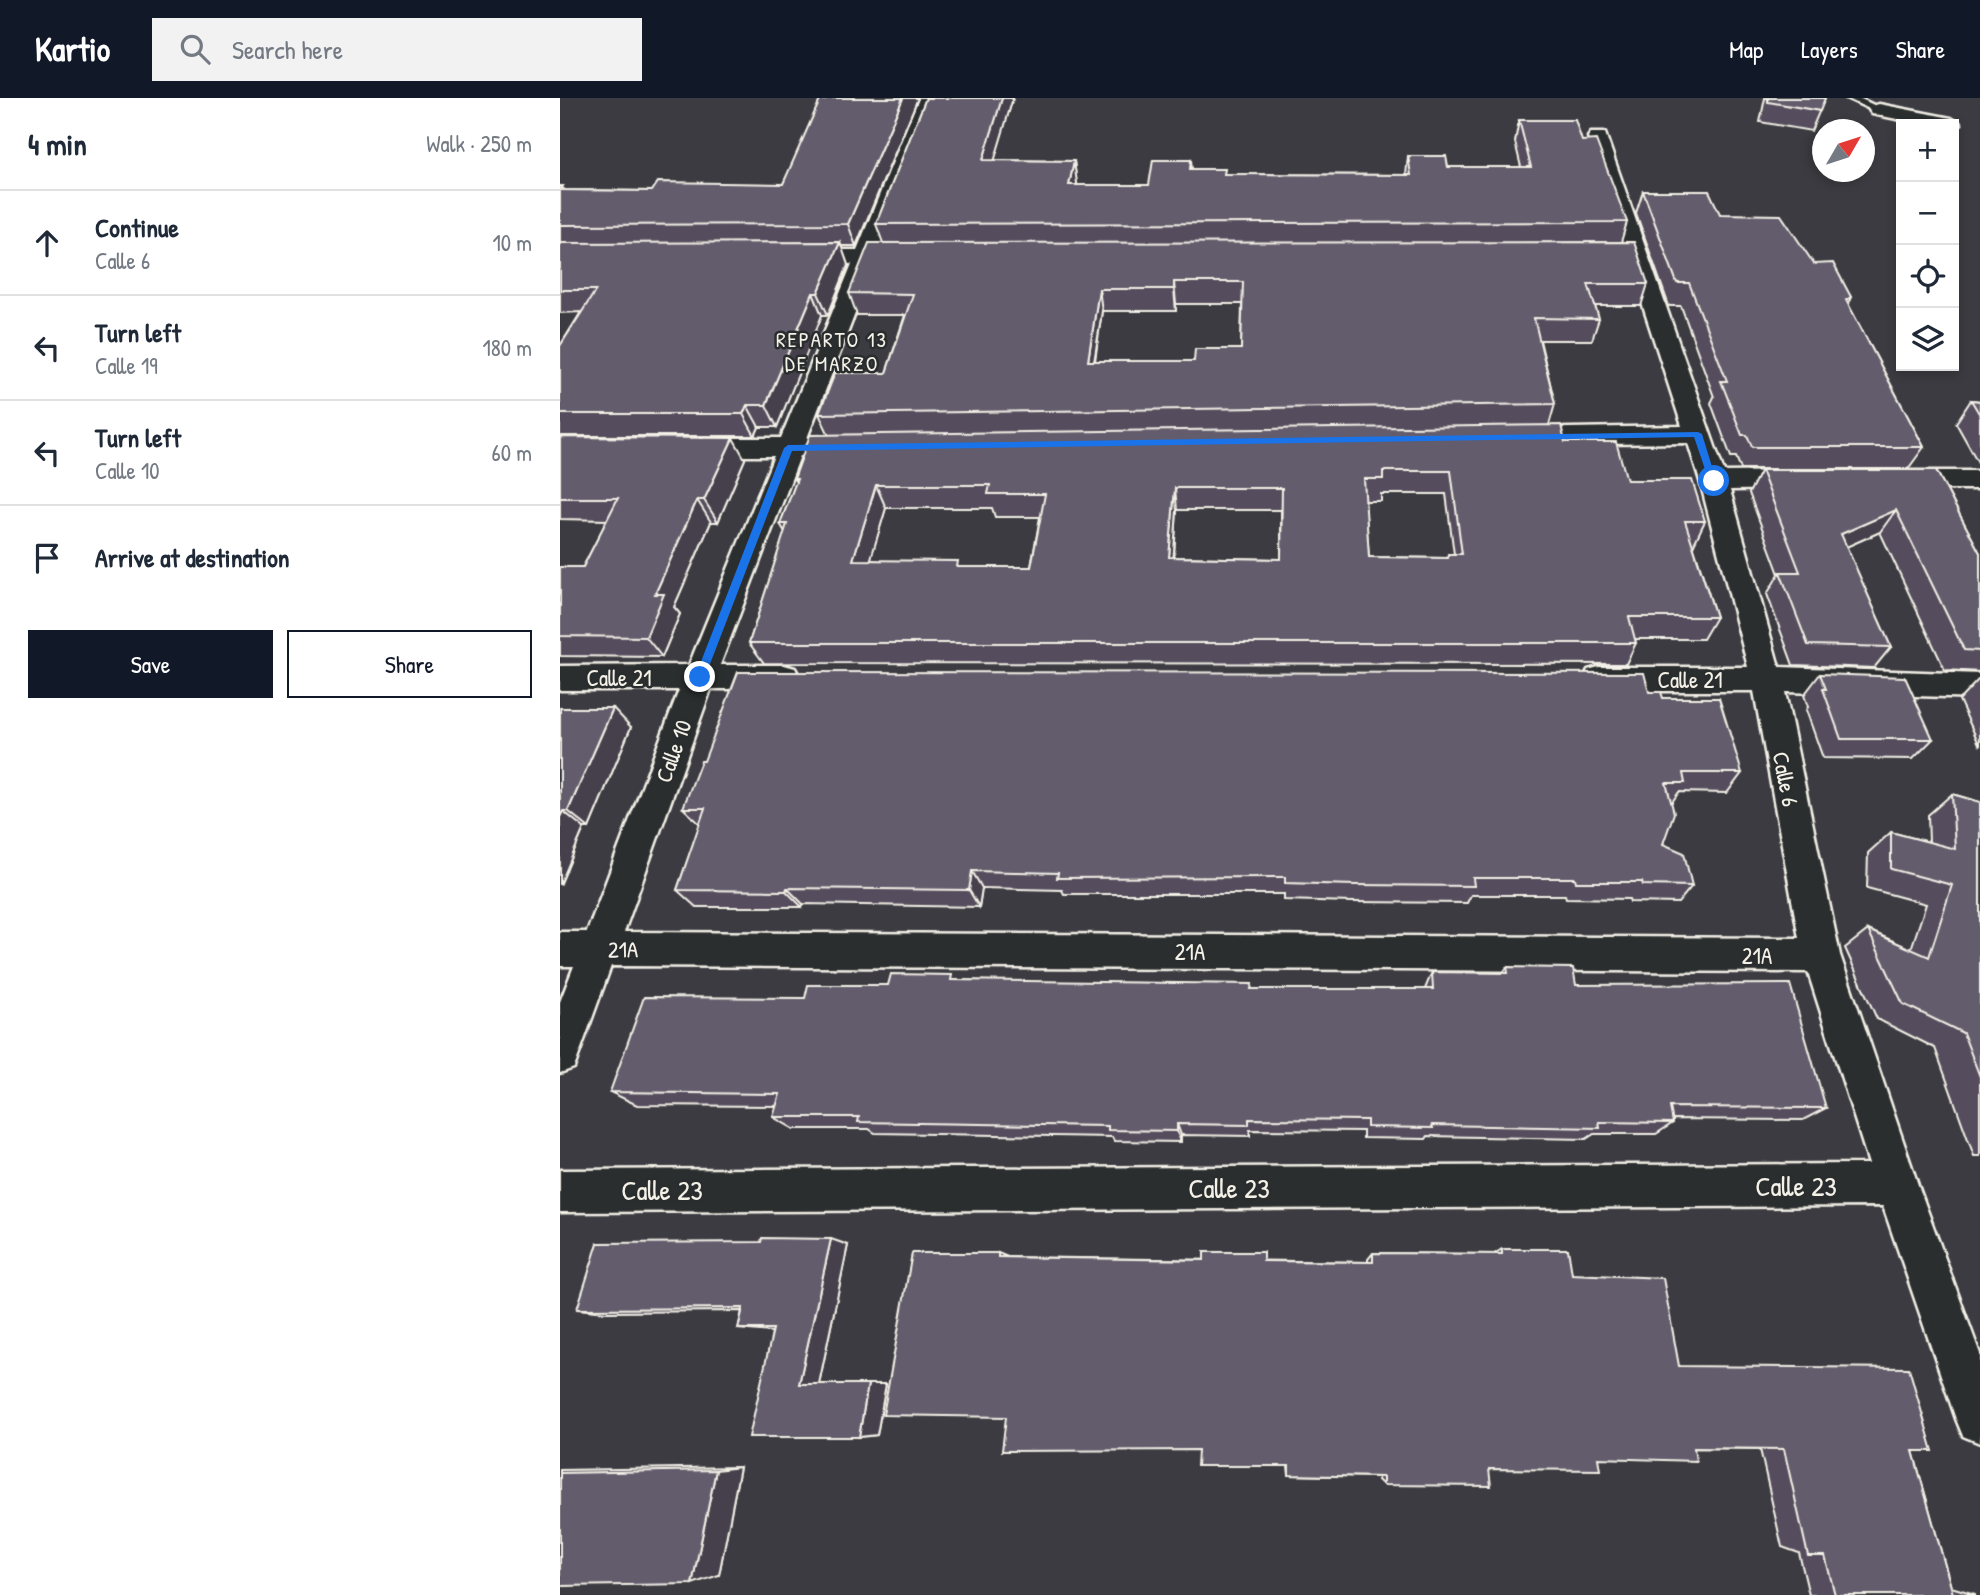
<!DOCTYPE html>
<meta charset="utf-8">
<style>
body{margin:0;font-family:"Patrick Hand",sans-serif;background:#f2f2f3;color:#1f2937}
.controls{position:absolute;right:21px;top:21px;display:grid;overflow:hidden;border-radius:0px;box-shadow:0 4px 10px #0003}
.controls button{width:63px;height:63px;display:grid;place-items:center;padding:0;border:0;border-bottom:2px solid #e0e1e3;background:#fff;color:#1f2937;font:35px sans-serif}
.compass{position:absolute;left:1252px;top:21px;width:63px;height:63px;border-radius:50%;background:#fff;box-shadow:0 4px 10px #0003;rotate:51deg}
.stop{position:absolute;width:21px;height:21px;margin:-16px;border:5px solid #1a73e8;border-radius:50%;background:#fff}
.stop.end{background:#1a73e8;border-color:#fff;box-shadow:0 2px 7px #0008}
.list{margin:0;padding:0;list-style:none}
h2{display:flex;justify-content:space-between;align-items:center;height:91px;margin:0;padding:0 28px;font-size:30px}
h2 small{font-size:23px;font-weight:400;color:#747a83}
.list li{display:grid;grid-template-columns:46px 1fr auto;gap:21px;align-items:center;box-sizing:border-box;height:105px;padding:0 28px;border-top:2px solid #e0e1e3}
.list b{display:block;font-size:26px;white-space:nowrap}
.list p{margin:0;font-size:23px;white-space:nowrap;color:#747a83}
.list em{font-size:23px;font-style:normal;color:#747a83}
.actions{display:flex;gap:14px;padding:21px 28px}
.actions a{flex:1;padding:16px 0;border:2px solid #111827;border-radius:0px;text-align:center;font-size:24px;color:#111827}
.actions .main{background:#111827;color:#fff}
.icon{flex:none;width:38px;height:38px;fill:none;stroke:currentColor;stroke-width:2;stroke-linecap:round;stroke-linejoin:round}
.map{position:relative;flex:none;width:1420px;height:1497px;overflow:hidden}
header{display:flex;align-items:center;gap:42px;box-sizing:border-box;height:98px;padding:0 35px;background:#111827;color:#fff}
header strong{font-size:33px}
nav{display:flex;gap:38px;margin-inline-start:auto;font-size:24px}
.search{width:490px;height:63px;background:#f2f2f3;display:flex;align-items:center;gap:18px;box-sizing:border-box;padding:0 24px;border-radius:0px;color:#747a83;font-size:26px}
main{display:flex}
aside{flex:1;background:#fff}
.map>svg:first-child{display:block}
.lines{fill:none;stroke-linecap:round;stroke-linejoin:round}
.lane-casing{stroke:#f4f1e8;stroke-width:5}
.street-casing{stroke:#f4f1e8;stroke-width:5}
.lane{fill:#2a2d2e;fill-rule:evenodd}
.street{fill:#2a2d2e;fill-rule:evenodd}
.wall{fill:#554e5d;stroke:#f4f1e8;stroke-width:2;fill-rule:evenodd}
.shaded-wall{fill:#45404c;stroke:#f4f1e8;stroke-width:2}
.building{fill:#635b6c;stroke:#f4f1e8;stroke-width:2;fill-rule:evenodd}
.route{fill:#1a73e8}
.labels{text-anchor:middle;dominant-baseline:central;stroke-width:5;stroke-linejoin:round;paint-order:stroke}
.far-neighbourhood-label{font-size:21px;letter-spacing:2px;fill:#f4f1e8;stroke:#2a2d2e}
.street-label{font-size:23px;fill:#f4f1e8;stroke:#2a2d2e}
.near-street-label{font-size:28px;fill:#f4f1e8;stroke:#2a2d2e}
</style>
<header>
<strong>Kartio</strong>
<div class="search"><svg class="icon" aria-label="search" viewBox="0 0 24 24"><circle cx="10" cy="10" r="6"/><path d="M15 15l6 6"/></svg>Search here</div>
<nav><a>Map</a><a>Layers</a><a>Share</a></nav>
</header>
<main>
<aside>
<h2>4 min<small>Walk · 250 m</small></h2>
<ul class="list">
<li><svg class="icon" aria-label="ahead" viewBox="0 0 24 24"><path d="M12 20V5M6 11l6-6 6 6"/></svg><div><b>Continue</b><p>Calle 6</p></div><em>10 m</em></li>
<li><svg class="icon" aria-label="left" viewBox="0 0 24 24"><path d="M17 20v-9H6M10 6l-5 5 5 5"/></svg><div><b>Turn left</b><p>Calle 19</p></div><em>180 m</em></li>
<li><svg class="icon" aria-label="left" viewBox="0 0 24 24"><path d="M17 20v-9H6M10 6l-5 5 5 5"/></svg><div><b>Turn left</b><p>Calle 10</p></div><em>60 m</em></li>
<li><svg class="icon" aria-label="arrive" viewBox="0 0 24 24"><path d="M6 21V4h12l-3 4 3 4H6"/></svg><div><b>Arrive at destination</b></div></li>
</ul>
<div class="actions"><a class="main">Save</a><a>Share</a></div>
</aside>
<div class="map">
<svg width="1420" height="1497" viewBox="0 0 1420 1497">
<rect width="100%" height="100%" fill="#3b3b41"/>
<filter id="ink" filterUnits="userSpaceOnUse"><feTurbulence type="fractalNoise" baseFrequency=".0143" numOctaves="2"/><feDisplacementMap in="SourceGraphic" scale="14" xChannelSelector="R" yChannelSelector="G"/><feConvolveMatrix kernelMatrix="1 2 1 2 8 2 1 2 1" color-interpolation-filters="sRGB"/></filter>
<g filter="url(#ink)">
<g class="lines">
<g class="lane-casing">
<path id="lane" d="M1286 0H1299L1324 12 1316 14Z"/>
</g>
<g class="street-casing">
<g id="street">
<path d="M359 0H377L319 152 358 154 361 159 358 164 314 166 247 340H294L303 343 307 349 303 355 294 358H240L160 567H224L235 570 240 579 235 588 224 591H151L64 834 1239 840 1194 593H1039L1028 590 1023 581 1028 572 1039 569H1188L1140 383 1128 345 955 347 946 345 942 339 946 333 955 331 1122 328 1028 39 1031 35H1045L1164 374 1241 373 1251 376 1255 382 1251 388 1241 391 1170 392 1219 569 1420 576V600L1225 594 1280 857 1358 1087 1420 1256V1345L1403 1338 1396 1321 1323 1108 0 1114V1072L1309 1066 1248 874 51 868 14 970 0 975V904L14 868H0V834H27L119 592H0V568L129 567 214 358H129L120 355 116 349 120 343 129 340H221L292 166H238L230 164 227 159 230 154 238 152H297Z"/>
<path d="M1319 6 1391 20 1401 26 1394 31V26H1362L1312 16 1309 12 1312 8Z"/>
<path d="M1336 373H1420V391H1336L1326 388 1322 382 1326 376Z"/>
</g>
</g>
<use href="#lane" class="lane"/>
<use href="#street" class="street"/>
</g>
<g class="wall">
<path d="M267 0H358L296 148H281L288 167 268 217H262L217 329H199L195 338H0V248L21 214 0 215V88L5 92 92 93 223 86Z"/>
<path d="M366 0H453L434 62 514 63 517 87H589L631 62 632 71 665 76 846 77 848 58 888 69H961L955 44 959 22 1022 43 1067 124 1061 144 1088 186 1081 208H1035L1039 221 1032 242H980L995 306 989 327 1005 344 1067 382 1145 423 1134 446H1133L1156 519 1143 541H1075L1076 545 1066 566 204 565 189 545 225 434 220 426 236 384 234 381 269 337 259 316 326 275 345 217H297L289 195 323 145 316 126ZM616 206H682L681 251 634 263H535L542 213H616ZM821 396H886L894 456H888L887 460 809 459 805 403H821ZM326 410H432L435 419H480L471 469H400L310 462ZM617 412H721V461L614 459Z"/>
<path d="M1205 0H1265L1251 33 1200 24Z"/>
<path d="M1083 93 1160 116 1254 166 1291 199 1288 206 1364 349 1348 371H1181L1176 359H1171L1151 305 1154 299 1121 208H1109L1076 115Z"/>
<path d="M1411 302 1420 303V368L1396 325Z"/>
<path d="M0 339 185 361 158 424H151L114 509 120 516 102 559 0 558V469H23L47 422 0 421Z"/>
<path d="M1201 372H1376L1420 455V574L1385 572 1320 434 1286 449 1331 549 1314 570 1233 567 1207 496 1219 476 1189 395Z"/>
<path d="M1260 576 1373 641 1353 661 1263 660 1246 612 1248 609 1244 597Z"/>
<path d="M1418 582H1420V648L1399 602Z"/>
<path d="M1089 594 1103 600 1182 675 1167 695 1119 694 1112 704H1111L1103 746 1132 788 1118 805 1070 804 1069 801 1006 800 1005 797H911L907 805 792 804 724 802V796H504L502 792 422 790 419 809 243 806 242 809H136L117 792 140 726 123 710Z"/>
<path d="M0 610 71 629 29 730H24L0 787Z"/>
<path d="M1392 696 1420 704V1058H1414L1375 950 1317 921 1285 850 1308 832 1351 851 1366 806 1307 790 1308 755 1331 734 1369 744 1368 717Z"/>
<path d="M947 869 1016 887 1266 1010 1243 1022 1113 1021V1025L1096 1036H1034L1026 1041 868 1038 866 1041 803 1040V1033L690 1032V1038L621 1037V1044L554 1043 552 1039 315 1035 309 1031H234L213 1019 217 1008 77 1007 50 994 245 900 328 887 396 882 692 891H865L872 874 943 875Z"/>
<path d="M288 1147 259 1286H326L317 1337 299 1339 212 1234 178 1231 182 1213 46 1214 17 1211Z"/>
<path d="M942 1151 1012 1176 1119 1268 1353 1353 1391 1489 1415 1496V1497H1249L1239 1455 1222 1449 1200 1351 1134 1350 929 1371 823 1387 818 1382V1379L729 1377 728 1368 446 1319 448 1159 808 1164V1161L813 1155 934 1156Z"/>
<path d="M180 1369 159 1477 0 1488V1372Z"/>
</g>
<g class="shaded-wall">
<path d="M343 0H358L296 148 288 126Z"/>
<path d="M442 0H453L428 84 423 62Z"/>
<path d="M514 63 517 85 513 109 509 87Z"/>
<path d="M280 144 288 167 268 217 258 195Z"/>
<path d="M614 184 616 206V213L614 191Z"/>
<path d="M539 191 542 213 531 284 528 263Z"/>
<path d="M253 195 262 217 217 329 206 307Z"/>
<path d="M187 307 199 329 195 338 183 316Z"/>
<path d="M173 340 185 361 158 424 144 402Z"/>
<path d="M316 387 326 410 304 484 293 462Z"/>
<path d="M615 390 617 412 612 480 609 459Z"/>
<path d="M137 402 151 424 114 509 120 516 102 559 86 539 95 496Z"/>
<path d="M1336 412 1320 434 1266 458 1281 436Z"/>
<path d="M53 610 71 629 29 730 8 713Z"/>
<path d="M3 713 24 730 0 787V719Z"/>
<path d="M412 773 422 790 419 809 409 792Z"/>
<path d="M227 790 243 806 242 809 226 793Z"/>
<path d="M617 1026 621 1037V1044L617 1033Z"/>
<path d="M271 1141 288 1147 259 1286H239Z"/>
<path d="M438 1155 450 1160 438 1159Z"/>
<path d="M308 1286H326L317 1337 299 1339Z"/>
<path d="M180 1369 159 1477 132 1486 156 1372Z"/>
</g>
<g class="building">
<path d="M267 0H343L288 126 0 127V88H3L0 92 92 93 98 84 223 86 260 2H266Z"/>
<path d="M366 0H442L423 62 514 63 509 87H589L593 62H631L630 71H665L664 76 851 77 848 58H886L888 69H971L959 22H1015L1022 43 1036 42 1067 124 316 126Z"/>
<path d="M1208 0H1265L1260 13 1208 4Z"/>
<path d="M1083 93H1149L1160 116 1221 117 1254 166 1273 165 1291 199 1286 202 1364 349H1192L1187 337H1182L1161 283H1167L1129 185H1117Z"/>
<path d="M280 144 258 195H253L206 307H187L183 316H0V248L36 192H0V145Z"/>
<path d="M1074 144 1088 186H1028L1039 221 974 220 995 306 259 316 275 275H326L353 196 289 195 309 145ZM614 184H683L681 251H635L634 263H528L539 191H614Z"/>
<path d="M1411 302 1420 303V317Z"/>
<path d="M1001 327 1005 344H1056L1067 382H1132L1145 423H1125L1156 519H1069L1076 545H189L227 426H220L237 381H234L250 337ZM823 373H891L902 456H888V460L809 459 804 381H823ZM316 387H430L428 396H485L471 469H397L398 463 293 462ZM615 390H722L721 461 609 459Z"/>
<path d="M0 339 173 340 144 402H137L95 496H104L86 539 0 538V469H23L58 400H0Z"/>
<path d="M1201 372H1376L1420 455V553L1404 552 1336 412 1281 436 1331 549 1248 547 1220 474H1240Z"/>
<path d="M178 574 1084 575 1089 594H1101L1103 600H1159L1182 675H1123L1125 685H1106L1114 715 1103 746 1124 755 1132 788 1083 787 1082 784H1016L1015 780H913L914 788 795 787 725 785V779L497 780 498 775 412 773 409 792 227 790 226 793 117 792 145 710H123L141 663H144Z"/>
<path d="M1260 576 1345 579 1373 641H1281L1263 591H1266Z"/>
<path d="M0 610H53L8 713H3L0 719Z"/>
<path d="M1392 696 1420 704V979L1403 935 1343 906 1308 832 1369 859 1392 787 1331 771V734L1395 751Z"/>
<path d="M947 869 1013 870 1016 887 1230 886 1266 1010 1110 1009 1113 1025 1039 1024 1040 1030 872 1027 873 1030 807 1029V1022L689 1021V1027L617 1026V1033L548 1032V1028L298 1024 299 1019H213L220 996 50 994 84 899 245 900 248 887H328L331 876 392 877 391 882 692 886 691 891H873L872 874 948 875Z"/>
<path d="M202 1140 271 1141 239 1286H308L299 1339H189L213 1231H178L183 1210 17 1211 38 1145 201 1144Z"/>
<path d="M942 1151H1008L1012 1176 1103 1180 1119 1268 1349 1270 1373 1353H1353L1393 1496H1415V1497H1275L1265 1458H1248L1224 1351 1134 1350 1136 1363 1038 1360 1040 1372 929 1371 931 1388 823 1387V1379L729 1377V1368H637L638 1352 442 1353 446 1319 323 1317 352 1155H438V1159L644 1162V1154H703V1163L813 1164V1155L942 1156Z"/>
<path d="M156 1372 132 1486 0 1488V1375Z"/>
</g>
</g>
<path class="route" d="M1138 334 1142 336 1157 385 1149 383 1134 339 232 353 145 579 140 583 135 579 224 350 228 347Z"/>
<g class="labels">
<g class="far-neighbourhood-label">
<text x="272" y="241">REPARTO 13<tspan x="272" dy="24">DE MARZO</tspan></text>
</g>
<g class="street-label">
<text x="59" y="579">Calle 21</text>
<text x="1130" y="581">Calle 21</text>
<text transform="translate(113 653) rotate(-70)">Calle 10</text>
<text transform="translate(1226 681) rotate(79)">Calle 6</text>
<text transform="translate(63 851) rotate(-1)">21A</text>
<text x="630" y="853">21A</text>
<text x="1197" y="857">21A</text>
</g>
<g class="near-street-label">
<text x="1236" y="1088">Calle 23</text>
<text x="669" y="1090">Calle 23</text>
<text x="102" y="1092">Calle 23</text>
</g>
</g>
</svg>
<div class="controls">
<button>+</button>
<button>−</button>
<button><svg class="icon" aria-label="locate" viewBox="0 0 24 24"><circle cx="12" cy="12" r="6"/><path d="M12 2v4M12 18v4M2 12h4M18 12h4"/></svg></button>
<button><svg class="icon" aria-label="layers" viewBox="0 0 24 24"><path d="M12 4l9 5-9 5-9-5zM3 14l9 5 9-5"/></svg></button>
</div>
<svg class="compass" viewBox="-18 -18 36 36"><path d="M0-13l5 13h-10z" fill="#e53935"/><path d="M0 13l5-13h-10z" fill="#747a83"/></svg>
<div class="stop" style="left:1154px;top:383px"></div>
<div class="stop end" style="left:140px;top:579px"></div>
</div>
</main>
